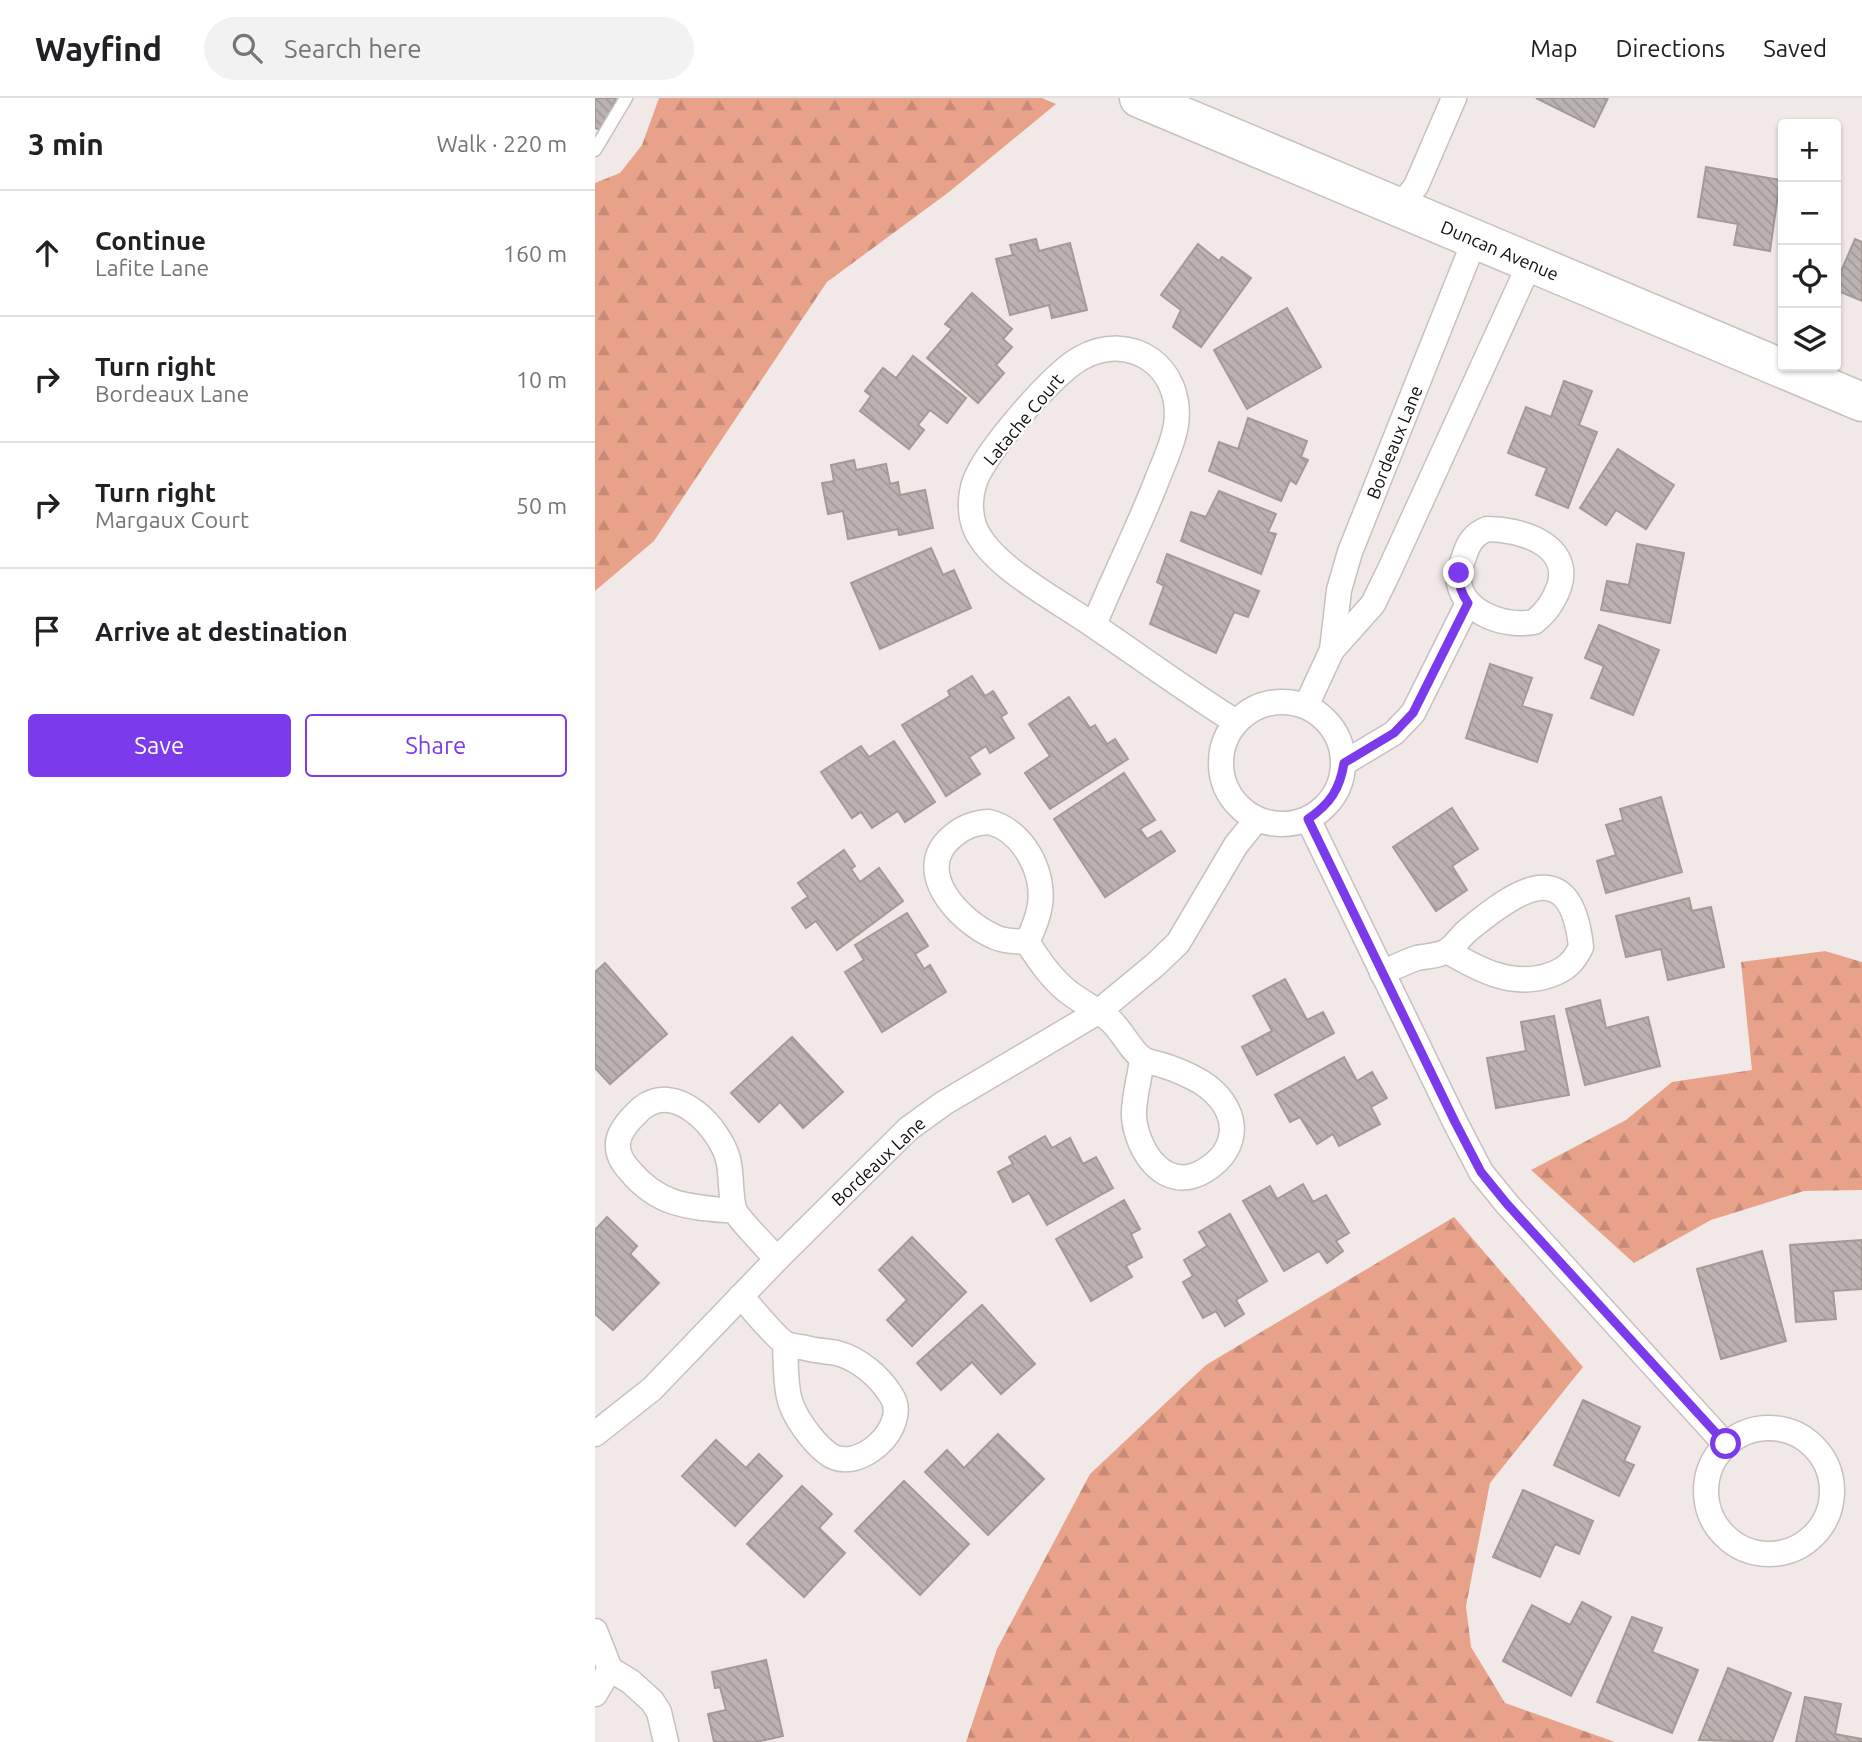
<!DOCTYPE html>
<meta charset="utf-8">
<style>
body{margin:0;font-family:Ubuntu,sans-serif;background:#f2f2f2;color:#202124}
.controls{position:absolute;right:21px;top:21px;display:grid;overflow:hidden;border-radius:7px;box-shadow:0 2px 5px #0004}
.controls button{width:63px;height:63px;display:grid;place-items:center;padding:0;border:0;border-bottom:2px solid #e0e0e0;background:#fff;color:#202124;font:35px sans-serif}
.stop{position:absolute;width:21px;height:21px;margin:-16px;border:5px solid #7c3aed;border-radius:50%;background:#fff}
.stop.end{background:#7c3aed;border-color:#fff;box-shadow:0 2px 7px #0008}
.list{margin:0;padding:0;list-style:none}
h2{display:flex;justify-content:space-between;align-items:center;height:91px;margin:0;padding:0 28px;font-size:30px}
h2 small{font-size:23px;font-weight:400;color:#757577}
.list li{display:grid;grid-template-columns:46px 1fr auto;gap:21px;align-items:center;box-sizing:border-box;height:126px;padding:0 28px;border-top:2px solid #e0e0e0}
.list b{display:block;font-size:26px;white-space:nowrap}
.list p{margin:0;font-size:23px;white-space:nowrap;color:#757577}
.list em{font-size:23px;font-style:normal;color:#757577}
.actions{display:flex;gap:14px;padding:21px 28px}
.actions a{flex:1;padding:16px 0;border:2px solid #7c3aed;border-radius:7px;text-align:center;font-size:24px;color:#7c3aed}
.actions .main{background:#7c3aed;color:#fff}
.icon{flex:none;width:38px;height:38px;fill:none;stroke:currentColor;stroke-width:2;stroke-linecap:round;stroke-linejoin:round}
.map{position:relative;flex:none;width:1267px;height:1644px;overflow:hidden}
header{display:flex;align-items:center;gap:42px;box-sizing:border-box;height:98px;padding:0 35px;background:#fff;border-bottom:2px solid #e0e0e0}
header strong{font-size:33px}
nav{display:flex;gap:38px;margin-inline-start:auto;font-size:24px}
.search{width:490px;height:63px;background:#f2f2f2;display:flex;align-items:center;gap:18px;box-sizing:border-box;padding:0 24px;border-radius:38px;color:#757577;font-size:26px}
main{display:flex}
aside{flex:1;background:#fff}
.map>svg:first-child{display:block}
.forest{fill:url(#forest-firs)}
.building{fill:url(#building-back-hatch);stroke:#a29b98;stroke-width:2}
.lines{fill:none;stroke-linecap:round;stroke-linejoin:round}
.lane-casing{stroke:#c8c0be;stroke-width:15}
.street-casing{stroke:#c8c0be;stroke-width:27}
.primary-casing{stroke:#c8c0be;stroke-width:41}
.lane{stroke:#fff;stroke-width:12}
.street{stroke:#fff;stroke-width:24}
.primary{stroke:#fff;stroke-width:38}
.route{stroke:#7c3aed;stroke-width:9}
.labels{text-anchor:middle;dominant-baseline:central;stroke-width:5;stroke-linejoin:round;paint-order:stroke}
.street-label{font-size:18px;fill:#0f0d0c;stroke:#fff}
</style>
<header>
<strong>Wayfind</strong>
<div class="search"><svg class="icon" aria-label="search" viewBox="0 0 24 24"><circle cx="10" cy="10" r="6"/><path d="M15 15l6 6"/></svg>Search here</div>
<nav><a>Map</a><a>Directions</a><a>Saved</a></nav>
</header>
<main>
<aside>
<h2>3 min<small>Walk · 220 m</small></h2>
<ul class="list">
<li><svg class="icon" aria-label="ahead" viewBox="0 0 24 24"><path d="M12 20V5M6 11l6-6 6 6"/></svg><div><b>Continue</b><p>Lafite Lane</p></div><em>160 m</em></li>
<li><svg class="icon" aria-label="right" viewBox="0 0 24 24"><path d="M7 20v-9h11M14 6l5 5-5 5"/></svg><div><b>Turn right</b><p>Bordeaux Lane</p></div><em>10 m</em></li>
<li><svg class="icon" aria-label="right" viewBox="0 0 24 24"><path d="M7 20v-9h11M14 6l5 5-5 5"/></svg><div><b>Turn right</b><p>Margaux Court</p></div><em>50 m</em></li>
<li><svg class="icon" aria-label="arrive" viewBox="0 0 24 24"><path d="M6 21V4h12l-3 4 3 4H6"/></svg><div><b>Arrive at destination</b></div></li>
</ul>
<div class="actions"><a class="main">Save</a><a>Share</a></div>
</aside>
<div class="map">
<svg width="1267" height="1644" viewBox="0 0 1267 1644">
<defs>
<pattern id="forest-firs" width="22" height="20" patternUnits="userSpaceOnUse" patternTransform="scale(1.75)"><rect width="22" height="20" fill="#e9a28a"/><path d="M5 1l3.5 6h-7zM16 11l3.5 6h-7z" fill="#c78a76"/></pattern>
<pattern id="building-back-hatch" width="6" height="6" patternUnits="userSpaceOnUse" patternTransform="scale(1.75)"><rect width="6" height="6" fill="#bbb3b1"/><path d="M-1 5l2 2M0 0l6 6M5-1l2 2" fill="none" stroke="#a09997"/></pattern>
</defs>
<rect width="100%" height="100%" fill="#f1e9e7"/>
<g class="forest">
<path d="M64 0H447L461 6 354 94 232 184 59 443 0 493V85L25 75 47 47Z"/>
<path d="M1230 853 1267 864V1092L1209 1093 1116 1122 1039 1165 936 1072 1031 1022 1077 984 1157 972 1146 864Z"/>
<path d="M859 1119 988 1269 895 1385 871 1508 876 1549 910 1605 1020 1644H371L402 1551 495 1376 611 1267Z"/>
</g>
<g class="building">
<path d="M0 0H21L8 33 0 30Z"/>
<path d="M941 0H1013L999 29Z"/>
<path d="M1111 69 1185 82 1175 153 1139 147 1143 126 1103 119Z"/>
<path d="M441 141 444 153 475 145 492 212 457 220 454 207 415 217 401 161 418 157 415 147Z"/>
<path d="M1260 141 1267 144V203L1241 192V185Z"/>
<path d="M603 146 624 163 627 159 656 180 606 249 578 229 586 212 566 197Z"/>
<path d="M377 195 417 231 408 241 417 249 401 267 409 275 383 305 332 260 357 231 350 226Z"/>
<path d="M692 210 726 269 652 311 619 252Z"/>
<path d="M318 258 371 300 352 325 335 312 323 327 329 332 314 351 265 313 276 298 270 293 288 270 301 280Z"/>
<path d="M969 283 997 293 984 327 1002 334 973 410 941 397 952 370 913 355 931 309 956 319Z"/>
<path d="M653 320 712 343 706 359 713 362 701 386 695 382 686 403 614 373 624 344 643 351Z"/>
<path d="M1023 351 1079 387 1051 431 1021 412 1011 427 985 410Z"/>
<path d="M259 362 261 372 291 366 295 386 303 384 305 397 330 392 338 430 304 437 303 431 253 441 248 413 233 416 227 385 239 383 236 367Z"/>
<path d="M624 393 681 416 673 434 681 436 666 476 586 443 596 414 611 419Z"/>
<path d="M1042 446 1089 455 1075 525 1006 512 1012 483 1034 487Z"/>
<path d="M336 450 348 477 359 472 376 510 285 551 256 485Z"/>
<path d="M572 456 664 493 653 519 639 514 621 555 555 526 569 488 562 484Z"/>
<path d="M1004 527 1064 552 1038 617 996 600 1009 568 990 560Z"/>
<path d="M895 566 937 580 927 608 957 617 942 664 871 640Z"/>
<path d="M377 578 390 598 398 593 412 615 406 619 419 640 395 655 391 648 374 659 385 676 351 698 307 627 355 598 353 593Z"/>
<path d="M474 599 495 630 500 627 512 646 520 641 533 661 455 711 430 675 455 658 434 626Z"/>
<path d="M299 643 340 704 310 724 303 713 277 730 266 714 257 720 226 674 266 648 274 659Z"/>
<path d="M529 675 560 722 545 731 552 741 566 733 580 753 510 799 459 721Z"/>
<path d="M1066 699 1087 774 1011 795 1002 763 1021 757 1011 727 1028 722 1025 711Z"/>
<path d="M857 710 883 751 857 768 872 792 841 813 798 749Z"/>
<path d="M249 752 260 768 256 771 265 784 284 770 308 803 242 852 221 823 211 830 197 810 213 799 203 785Z"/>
<path d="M1094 800 1097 813 1116 809 1129 869 1073 882 1066 851 1031 859 1021 818Z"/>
<path d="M312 815 333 848 320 856 329 871 335 867 351 894 287 934 250 874 269 862 260 847Z"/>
<path d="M10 865 72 936 15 986 0 970V874Z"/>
<path d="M690 881 712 922 728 914 739 935 662 977 647 949 677 933 658 898Z"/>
<path d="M1005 902 1011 930 1053 919 1065 968 990 987 971 911Z"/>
<path d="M959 918 974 997 901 1010 892 960 931 953 926 924Z"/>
<path d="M197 939 248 994 208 1030 185 1004 164 1024 136 995Z"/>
<path d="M749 959 762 983 777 974 792 1000 776 1009 785 1026 744 1048 738 1036 722 1046 705 1019 695 1024 680 997Z"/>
<path d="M450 1038 457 1050 475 1040 488 1066 501 1059 518 1090 452 1127 434 1095 418 1104 403 1074 418 1066 414 1059Z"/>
<path d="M708 1086 718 1104 731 1097 754 1135 741 1143 748 1153 732 1165 724 1153 689 1173 648 1103 675 1088 682 1101Z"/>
<path d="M529 1102 545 1131 536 1136 547 1159 531 1168 537 1179 496 1203 461 1141Z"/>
<path d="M635 1116 672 1183 641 1202 649 1216 630 1228 621 1213 608 1220 588 1184 598 1178 589 1162 612 1148 604 1134Z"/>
<path d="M12 1119 42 1148 35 1156 64 1185 18 1232 0 1216V1132Z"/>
<path d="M317 1139 371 1194 317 1248 292 1222 312 1202 284 1172Z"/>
<path d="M1267 1142V1191L1238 1193 1241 1221 1201 1224 1195 1147Z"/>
<path d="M1167 1153 1191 1243 1126 1261 1102 1171Z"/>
<path d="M387 1207 440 1266 406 1296 377 1264 346 1292 322 1265Z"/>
<path d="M988 1302 1045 1329 1029 1363 1039 1367 1024 1398 959 1367Z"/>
<path d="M403 1336 449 1381 393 1437 330 1374 352 1352 369 1370Z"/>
<path d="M121 1342 151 1370 164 1356 187 1378 140 1428 87 1378Z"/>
<path d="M309 1383 374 1446 325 1497 260 1433Z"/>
<path d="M207 1388 237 1416 224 1430 250 1455 209 1499 152 1446Z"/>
<path d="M928 1392 998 1423 984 1456 960 1446 945 1479 898 1459Z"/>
<path d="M987 1504 1016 1519 976 1598 908 1563 937 1507 975 1527Z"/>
<path d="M1037 1519 1067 1530 1057 1554 1103 1572 1077 1635 1002 1604Z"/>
<path d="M171 1562 188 1638 161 1644H119L113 1616 131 1612 125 1589 120 1590 117 1574Z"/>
<path d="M1133 1570 1196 1595 1177 1644 1104 1642Z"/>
<path d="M1210 1599 1246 1606 1240 1636 1267 1641V1644H1201Z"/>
</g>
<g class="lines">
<g class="lane-casing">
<path id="lane" d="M0 52 31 0"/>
</g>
<g class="street-casing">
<g id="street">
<path d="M804 110 821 88 859 0"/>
<path d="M892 431C924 431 978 446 964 489 959 503 952 514 939 524 912 529 870 517 864 485 862 476 866 467 869 459 873 445 879 436 892 431Z"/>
<path d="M499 527C519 478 543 431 562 382 569 364 578 346 581 327 589 270 537 232 486 260 458 275 391 353 380 383 375 397 374 415 380 430 396 469 466 504 501 529 548 561 593 594 641 624"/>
<path d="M737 552 744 492 755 454 880 141"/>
<circle cx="687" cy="665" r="61"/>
<path d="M711 608 737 552 778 506 795 471 935 165"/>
<path d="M749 665 799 635 818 615 873 505"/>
<path d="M713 721 860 1024 886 1074 912 1106 1131 1347"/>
<path d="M394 724C427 732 450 773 445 807 443 820 438 832 432 844 421 843 410 844 400 839 363 823 315 771 359 737 370 728 380 725 394 724Z"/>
<path d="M432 844C444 862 455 879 472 893 486 904 503 912 516 923 527 933 537 954 547 960 551 964 561 965 567 967 580 971 594 977 606 984 644 1008 649 1049 609 1073 570 1096 542 1053 539 1019 538 1000 545 980 547 961"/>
<path d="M787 875C798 870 810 864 822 860 831 858 845 858 853 852 860 848 865 839 872 833 921 792 976 754 986 849 979 864 970 872 955 877 918 890 884 872 852 853"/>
<path d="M140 1113C96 1109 65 1109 35 1073 27 1064 22 1056 23 1044 25 1031 37 1019 47 1010 81 983 124 1029 133 1061 137 1075 135 1103 140 1113 145 1123 173 1151 182 1161"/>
<path d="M146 1198C155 1208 180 1239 190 1245 195 1248 205 1249 211 1250 221 1253 232 1253 242 1255 264 1261 284 1278 296 1297 317 1328 262 1379 232 1355 217 1343 198 1318 194 1299 190 1282 191 1262 190 1245"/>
<circle cx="1174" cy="1393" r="63"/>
<path d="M0 1336 57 1291 182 1161 313 1031 349 1005 503 914 560 867 583 845 641 747 662 721"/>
<path d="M0 1533 15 1571 36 1584 57 1603 64 1614 71 1644"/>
<path d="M0 1596 15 1571"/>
</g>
</g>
<g class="primary-casing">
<path id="primary" d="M544 0 1267 304"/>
</g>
<use href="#lane" class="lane"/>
<use href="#street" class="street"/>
<use href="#primary" class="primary"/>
</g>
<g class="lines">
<path class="route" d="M864 475C863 486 866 495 873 505L818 615 799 635 749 665C745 691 735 706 713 721L860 1024 886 1074 912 1106 1131 1346"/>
</g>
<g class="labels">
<g class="street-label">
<text transform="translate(905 152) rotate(23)">Duncan Avenue</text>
<text transform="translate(428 321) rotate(-50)">Latache Court</text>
<text transform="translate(799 344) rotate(-68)">Bordeaux Lane</text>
<text transform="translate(283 1063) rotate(-43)">Bordeaux Lane</text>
</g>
</g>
</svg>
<div class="controls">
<button>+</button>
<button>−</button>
<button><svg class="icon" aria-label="locate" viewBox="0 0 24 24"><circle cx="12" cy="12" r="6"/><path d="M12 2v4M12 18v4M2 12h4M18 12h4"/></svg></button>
<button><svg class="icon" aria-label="layers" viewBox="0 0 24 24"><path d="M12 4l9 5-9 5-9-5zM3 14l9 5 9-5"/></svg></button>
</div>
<div class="stop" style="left:1131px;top:1346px"></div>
<div class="stop end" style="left:864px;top:475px"></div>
</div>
</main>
